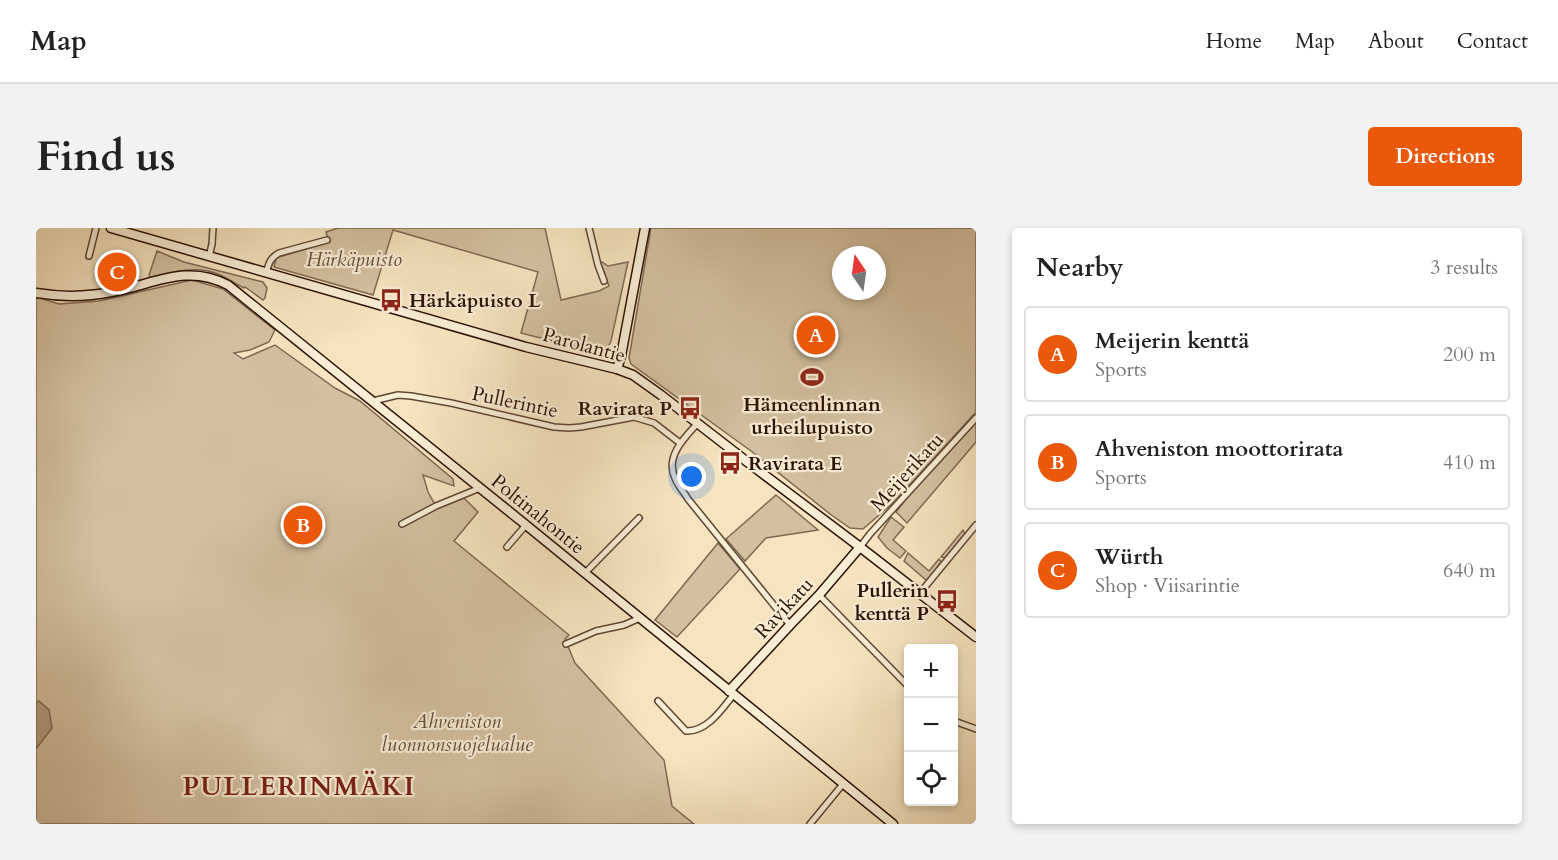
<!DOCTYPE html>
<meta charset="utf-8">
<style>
body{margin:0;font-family:Cardo,serif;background:#f2f2f2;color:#222}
.controls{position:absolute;right:18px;bottom:18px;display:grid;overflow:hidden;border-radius:6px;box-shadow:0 3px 9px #0003}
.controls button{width:54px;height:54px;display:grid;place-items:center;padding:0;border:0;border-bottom:2px solid #e0e0e0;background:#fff;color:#222;font:30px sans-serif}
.compass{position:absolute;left:796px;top:18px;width:54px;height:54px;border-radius:50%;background:#fff;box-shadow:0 3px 9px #0003;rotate:347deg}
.you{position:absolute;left:656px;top:249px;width:21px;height:21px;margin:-15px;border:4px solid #fff;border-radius:50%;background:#1a73e8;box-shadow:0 0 0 9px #1a73e833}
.badge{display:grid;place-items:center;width:39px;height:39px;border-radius:50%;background:#ea580c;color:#fff;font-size:20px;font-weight:700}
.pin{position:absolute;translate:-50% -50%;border:3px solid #fff;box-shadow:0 2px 6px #0006}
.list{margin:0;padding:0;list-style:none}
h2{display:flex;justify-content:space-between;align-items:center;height:78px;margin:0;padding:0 24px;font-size:26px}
h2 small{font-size:20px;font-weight:400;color:#767676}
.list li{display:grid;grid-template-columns:39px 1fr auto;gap:18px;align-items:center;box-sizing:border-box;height:96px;margin:0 12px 12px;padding:0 12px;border:2px solid #e0e0e0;border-radius:6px}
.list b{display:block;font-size:22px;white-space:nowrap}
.list p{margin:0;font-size:20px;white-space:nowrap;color:#767676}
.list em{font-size:20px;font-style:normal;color:#767676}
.icon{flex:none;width:33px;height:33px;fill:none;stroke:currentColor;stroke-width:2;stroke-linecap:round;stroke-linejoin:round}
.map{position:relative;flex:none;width:940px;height:596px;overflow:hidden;border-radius:6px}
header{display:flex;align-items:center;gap:36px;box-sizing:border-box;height:84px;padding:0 30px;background:#fff;border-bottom:2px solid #e0e0e0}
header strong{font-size:28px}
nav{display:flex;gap:33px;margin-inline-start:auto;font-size:21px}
.intro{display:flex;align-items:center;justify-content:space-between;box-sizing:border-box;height:144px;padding:0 36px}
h1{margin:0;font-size:42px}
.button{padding:15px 27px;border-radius:6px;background:#ea580c;color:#fff;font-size:21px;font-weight:700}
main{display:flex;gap:36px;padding:0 36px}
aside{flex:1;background:#fff;border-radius:6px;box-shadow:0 3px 9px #0003}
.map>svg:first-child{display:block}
.green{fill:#d3c0a0;stroke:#806954;stroke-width:1.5;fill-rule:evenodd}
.water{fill:#b19d80;stroke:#7c6550;stroke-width:1.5}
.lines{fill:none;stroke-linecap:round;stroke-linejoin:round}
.street-casing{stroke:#5e4635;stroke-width:8}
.secondary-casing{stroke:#2c1207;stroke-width:11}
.street{stroke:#f8edd5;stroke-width:5}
.secondary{stroke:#f8edd5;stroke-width:8}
.labels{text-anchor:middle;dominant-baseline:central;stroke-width:4.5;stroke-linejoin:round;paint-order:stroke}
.park-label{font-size:20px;font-style:italic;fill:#664f3d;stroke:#f8edd5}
.poi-label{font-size:20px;font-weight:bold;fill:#2c1207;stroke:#f8edd5;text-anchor:start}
.street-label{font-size:20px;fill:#2c1207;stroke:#f8edd5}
.district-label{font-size:26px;font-weight:bold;letter-spacing:1.5px;fill:#7a1f14;stroke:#f8edd5}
</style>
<header>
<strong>Map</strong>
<nav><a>Home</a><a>Map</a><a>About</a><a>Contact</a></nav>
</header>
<div class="intro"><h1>Find us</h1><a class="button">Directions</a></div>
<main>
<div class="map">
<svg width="940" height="596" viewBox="0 0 940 596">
<rect width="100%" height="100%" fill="#f5e4bf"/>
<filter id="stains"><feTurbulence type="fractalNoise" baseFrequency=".00333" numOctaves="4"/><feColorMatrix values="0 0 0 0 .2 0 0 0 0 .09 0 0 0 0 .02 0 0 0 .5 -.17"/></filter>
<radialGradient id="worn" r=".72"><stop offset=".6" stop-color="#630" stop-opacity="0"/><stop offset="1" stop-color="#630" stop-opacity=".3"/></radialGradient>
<g class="green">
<path d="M302 0H509L525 72 563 63 573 58 564 34H566L572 38 592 34 575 113C571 122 568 123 559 124L485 105 502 44 357 2 337 67 238 39 240 31 243 29 293 14 290 4Z"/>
<path d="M615 0H940V184L858 274 827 301 814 300 794 286 715 223 595 136 593 130ZM805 27H841V63H805Z"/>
<path d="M121 23 148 34 227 54 231 60 229 70 227 72 209 59 208 60C200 56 191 50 182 46 160 37 136 44 114 50L113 47Z"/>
<path d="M156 52 187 61 239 102 233 114 214 122 198 125 207 131 239 117 299 160 324 173 417 251 418 258 387 247 392 264 400 278 426 268 442 284 418 313 533 407 529 411 539 435 628 532 636 578 658 596H0V69L23 76 63 73Z"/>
<path d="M940 194V214L871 295 860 284 874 266Z"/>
<path d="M740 267 782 302 730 310 709 333 690 311Z"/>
<path d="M855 289 868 299 857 312 870 323 864 330 851 320 842 309Z"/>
<path d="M927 302 929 306 910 330 905 329Z"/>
<path d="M682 315 704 341 641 409 619 392Z"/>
<path d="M872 325 893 343 903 331 906 335 893 352H890L868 333Z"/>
</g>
<path class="water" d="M3 473 13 482 16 500 0 521V475Z"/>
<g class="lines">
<g class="street-casing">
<g id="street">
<path d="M553 0 562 37 568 53"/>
<path d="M53 28 60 0"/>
<path d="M173 29 176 16 177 0"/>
<path d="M230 45C233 35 234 30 243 25L291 12"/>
<path d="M337 173 362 167 375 168 415 175 518 199 533 200 545 199 598 189 618 195 644 215"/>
<path d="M661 196C648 210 629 229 639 250 642 258 648 264 652 271L754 397"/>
<path d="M366 296 400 278 444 260"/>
<path d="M471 319 490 297"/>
<path d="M824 319 834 306 940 190"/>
<path d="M549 345 603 290"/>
<path d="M884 365 940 297"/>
<path d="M783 367 873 459"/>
<path d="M530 416 560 403 588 397 604 390"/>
<path d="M622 473 650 503C671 504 686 481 698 466"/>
<path d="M918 493 940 501"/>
<path d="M774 596 807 556"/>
</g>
</g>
<g class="secondary-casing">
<g id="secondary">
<path d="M75 0 490 119 581 141 597 147 625 167 714 236 824 319 940 409"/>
<path d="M0 65C25 69 50 69 75 64 117 57 150 35 192 57L490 297 857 596"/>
<path d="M581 141 585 128 609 0"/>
<path d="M693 463 754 397 783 367 824 319"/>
</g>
</g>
<use href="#street" class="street"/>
<use href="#secondary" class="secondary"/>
</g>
<defs>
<g id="bus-bare" transform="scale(1.8)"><path d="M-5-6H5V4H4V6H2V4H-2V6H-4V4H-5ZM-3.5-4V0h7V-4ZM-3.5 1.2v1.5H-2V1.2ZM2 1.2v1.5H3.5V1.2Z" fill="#8f2418" stroke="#f8edd5" stroke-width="2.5" paint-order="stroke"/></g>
<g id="stadium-bare" transform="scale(1.8)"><path d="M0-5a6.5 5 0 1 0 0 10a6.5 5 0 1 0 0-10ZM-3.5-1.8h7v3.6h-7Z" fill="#8f2418" stroke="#f8edd5" stroke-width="2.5" paint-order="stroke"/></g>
</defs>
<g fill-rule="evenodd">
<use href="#bus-bare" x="355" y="72"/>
<use href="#stadium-bare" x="776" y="149"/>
<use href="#bus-bare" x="654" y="180"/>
<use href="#bus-bare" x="694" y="235"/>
<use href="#bus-bare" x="911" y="373"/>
</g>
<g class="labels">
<g class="park-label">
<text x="318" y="31">Härkäpuisto</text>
<text x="421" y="493">Ahveniston<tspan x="421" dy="23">luonnonsuojelualue</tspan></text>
</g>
<g class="poi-label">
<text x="373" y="72">Härkäpuisto L</text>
<text x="776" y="176" text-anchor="middle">Hämeenlinnan<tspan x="776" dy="23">urheilupuisto</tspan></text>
<text x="636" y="180" text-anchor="end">Ravirata P</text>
<text x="712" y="235">Ravirata E</text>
<text x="893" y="362" text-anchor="end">Pullerin<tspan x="893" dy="23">kenttä P</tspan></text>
</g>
<g class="street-label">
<text transform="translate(548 117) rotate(15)">Parolantie</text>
<text transform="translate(479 174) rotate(12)">Pullerintie</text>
<text transform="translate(871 244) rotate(-48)">Meijerikatu</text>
<text transform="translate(502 286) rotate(39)">Poltinahontie</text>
<text transform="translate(748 380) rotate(-47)">Ravikatu</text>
</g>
<g class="district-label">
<text x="263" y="558">PULLERINMÄKI</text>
</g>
</g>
<rect width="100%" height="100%" filter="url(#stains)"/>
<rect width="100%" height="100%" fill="url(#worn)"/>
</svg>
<div class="controls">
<button>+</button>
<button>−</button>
<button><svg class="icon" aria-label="locate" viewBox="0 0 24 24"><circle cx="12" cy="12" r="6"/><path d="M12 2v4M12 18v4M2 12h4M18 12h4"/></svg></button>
</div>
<svg class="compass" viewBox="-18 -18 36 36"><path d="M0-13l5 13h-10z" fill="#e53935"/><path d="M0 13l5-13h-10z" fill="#767676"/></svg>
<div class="you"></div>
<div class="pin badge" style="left:780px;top:107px">A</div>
<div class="pin badge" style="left:267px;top:297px">B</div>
<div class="pin badge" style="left:81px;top:44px">C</div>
</div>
<aside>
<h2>Nearby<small>3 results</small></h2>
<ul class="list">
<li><span class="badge">A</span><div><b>Meijerin kenttä</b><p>Sports</p></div><em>200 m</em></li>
<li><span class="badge">B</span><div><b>Ahveniston moottorirata</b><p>Sports</p></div><em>410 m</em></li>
<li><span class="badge">C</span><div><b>Würth</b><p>Shop · Viisarintie</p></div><em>640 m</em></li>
</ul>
</aside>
</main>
